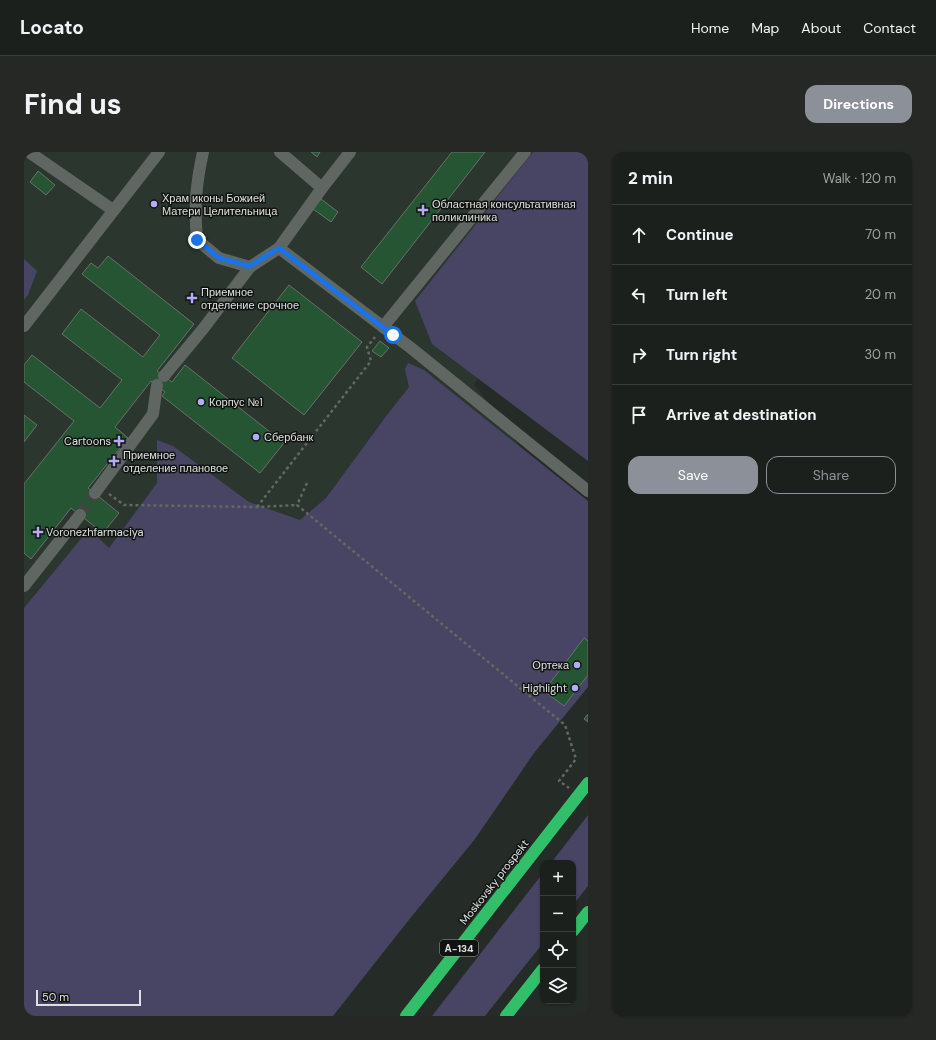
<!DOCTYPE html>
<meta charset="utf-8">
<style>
body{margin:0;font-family:"DM Sans",sans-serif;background:#252825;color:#f1f3f6}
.controls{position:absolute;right:12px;bottom:12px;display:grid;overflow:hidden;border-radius:8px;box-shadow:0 1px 3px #0004}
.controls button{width:36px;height:36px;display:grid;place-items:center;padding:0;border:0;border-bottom:1px solid #3a3e3b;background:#1c201c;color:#f1f3f6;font:20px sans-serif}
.scale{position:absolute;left:12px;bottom:10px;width:105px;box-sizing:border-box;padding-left:4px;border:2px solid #dde1de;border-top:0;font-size:11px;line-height:14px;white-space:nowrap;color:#dde1de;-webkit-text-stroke:3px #101311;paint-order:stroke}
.stop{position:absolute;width:12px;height:12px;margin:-9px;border:3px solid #1a73e8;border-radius:50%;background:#fff}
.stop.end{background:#1a73e8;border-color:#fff;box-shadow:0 1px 4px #0008}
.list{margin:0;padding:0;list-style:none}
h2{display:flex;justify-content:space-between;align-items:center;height:52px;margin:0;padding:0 16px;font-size:17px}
h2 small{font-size:13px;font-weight:400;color:#a0a3a3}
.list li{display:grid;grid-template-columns:26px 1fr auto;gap:12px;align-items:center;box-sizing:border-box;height:60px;padding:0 16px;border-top:1px solid #3a3e3b}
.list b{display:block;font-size:15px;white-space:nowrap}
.list em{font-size:13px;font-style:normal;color:#a0a3a3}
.actions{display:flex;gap:8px;padding:12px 16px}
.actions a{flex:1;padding:9px 0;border:1px solid #8c9099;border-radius:12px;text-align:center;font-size:14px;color:#8c9099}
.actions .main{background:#8c9099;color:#fff}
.icon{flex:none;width:22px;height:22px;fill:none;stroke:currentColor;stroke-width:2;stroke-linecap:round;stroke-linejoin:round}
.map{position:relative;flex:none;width:564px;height:864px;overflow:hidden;border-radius:12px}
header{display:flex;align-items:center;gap:24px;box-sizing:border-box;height:56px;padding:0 20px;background:#1c201c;border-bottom:1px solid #3a3e3b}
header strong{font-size:19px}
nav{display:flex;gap:22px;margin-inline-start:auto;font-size:14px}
.intro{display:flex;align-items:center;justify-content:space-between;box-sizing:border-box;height:96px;padding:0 24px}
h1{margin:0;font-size:28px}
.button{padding:10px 18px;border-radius:12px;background:#8c9099;color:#fff;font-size:14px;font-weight:700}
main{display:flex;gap:24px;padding:0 24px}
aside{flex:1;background:#1c201c;border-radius:12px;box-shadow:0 1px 3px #0004}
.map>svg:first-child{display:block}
.built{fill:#2b362e}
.green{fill:#474464}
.building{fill:#265534;stroke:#69706b}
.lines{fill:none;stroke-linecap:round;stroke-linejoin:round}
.minor-tunnel{stroke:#414642;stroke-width:12;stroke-dasharray:12 6;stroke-linecap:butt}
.path{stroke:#626863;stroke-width:2.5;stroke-dasharray:3 3;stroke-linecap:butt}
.minor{stroke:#606661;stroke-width:12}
.highway{stroke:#32bf69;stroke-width:12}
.route{stroke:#1a73e8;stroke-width:5}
.poi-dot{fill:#b4acf9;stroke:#101311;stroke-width:1.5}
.labels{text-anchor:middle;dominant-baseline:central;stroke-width:3;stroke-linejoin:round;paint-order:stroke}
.shield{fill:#101311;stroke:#a0a3a0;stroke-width:1}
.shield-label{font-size:10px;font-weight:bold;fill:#dde1de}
.poi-label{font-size:11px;fill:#dde1de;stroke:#101311;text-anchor:start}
.street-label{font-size:11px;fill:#dde1de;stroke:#101311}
</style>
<header>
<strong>Locato</strong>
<nav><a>Home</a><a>Map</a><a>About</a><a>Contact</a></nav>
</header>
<div class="intro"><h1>Find us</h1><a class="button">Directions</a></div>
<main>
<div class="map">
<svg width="564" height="864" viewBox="0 0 564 864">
<rect width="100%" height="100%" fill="#252b26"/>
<path class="built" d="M0 0H564V78L450 232 564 388 0 864Z"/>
<g class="green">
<path d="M509 0H564V309L408 192 391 149Z"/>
<path d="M0 107 13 119 4 143 0 148Z"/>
<path d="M384 211 400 218 564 349V535L510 601 451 687 384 769 309 864H0V456L65 377 85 396 133 331V288L149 294 225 350 276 368 302 346 363 263 385 235 381 217Z"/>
<path d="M564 663V734L549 753V711H527Z"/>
<path d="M519 721V791L461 864H408Z"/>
</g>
<g class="building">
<path d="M287 0H296L293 5Z"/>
<path d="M428 0H461L358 132 337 115Z"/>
<path d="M14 19 31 33 22 43 6 30Z"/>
<path d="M297 47 314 60 307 70 289 57Z"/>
<path d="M84 104 170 172 133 219 148 230 161 213 260 291 236 321 138 244 141 240 127 229 91 275 104 286 64 336 95 361 79 381 47 356 7 407 0 401V332L50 269 0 230V213L8 203 76 256 98 228 38 182 57 157 119 205 136 183 58 122 67 111 74 116Z"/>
<path d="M265 133 338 190 280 263 208 206Z"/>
<path d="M356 189 365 196 357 205 348 199Z"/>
<path d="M0 263 13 273 0 290Z"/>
<path d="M560 486 564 489V523L540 554 520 539Z"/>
<path d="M564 562V570L560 567Z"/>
</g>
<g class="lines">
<path class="minor-tunnel" d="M56 363 71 341"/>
<g class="path">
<path d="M283 331 273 353 541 573 552 607 535 629 545 636"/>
<path d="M85 342 100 353 233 355 273 353"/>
<path d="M233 355 347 209 343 195 351 185"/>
</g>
<g class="minor">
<path d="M5 0 89 58"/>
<path d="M179 0C172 32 170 55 173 88L195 106 226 115"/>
<path d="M256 0 298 36"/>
<path d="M326 0 298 36 255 96 387 196 564 339"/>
<path d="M0 174 135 0"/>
<path d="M359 175 501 0"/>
<path d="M140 224 179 177 226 115 255 96"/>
<path d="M71 341 129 262 133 233"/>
<path d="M0 434 56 363"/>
</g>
<g class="highway">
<path d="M549 779 564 760"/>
<path d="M382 864 564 631"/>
<path d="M482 864 519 817"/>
</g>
</g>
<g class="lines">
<path class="route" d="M173 88 195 106 226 114 255 96 369 183"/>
</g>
<g class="poi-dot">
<circle cx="130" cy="52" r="4"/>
<path d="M397 52h4v4h4v4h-4v4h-4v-4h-4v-4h4z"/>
<path d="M166 140h4v4h4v4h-4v4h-4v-4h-4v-4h4z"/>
<circle cx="177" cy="250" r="4"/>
<circle cx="232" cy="285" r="4"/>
<path d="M93 283h4v4h4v4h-4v4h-4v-4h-4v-4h4z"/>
<path d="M88 303h4v4h4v4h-4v4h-4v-4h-4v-4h4z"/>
<path d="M12 374h4v4h4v4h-4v4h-4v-4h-4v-4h4z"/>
<circle cx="553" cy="513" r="4"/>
<circle cx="551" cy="536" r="4"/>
</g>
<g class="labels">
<rect class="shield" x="416" y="788" width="38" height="16" rx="3"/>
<g class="shield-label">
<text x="435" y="796">А-134</text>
</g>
<g class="poi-label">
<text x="138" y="46">Храм иконы Божией<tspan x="138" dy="13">Матери Целительница</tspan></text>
<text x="408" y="52">Областная консультативная<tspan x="408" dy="13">поликлиника</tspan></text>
<text x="177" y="140">Приемное<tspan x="177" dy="13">отделение срочное</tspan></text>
<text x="185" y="250">Корпус №1</text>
<text x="240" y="285">Сбербанк</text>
<text x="87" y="289" text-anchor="end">Cartoons</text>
<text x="99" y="303">Приемное<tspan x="99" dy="13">отделение плановое</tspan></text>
<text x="22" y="380">Voronezhfarmaciya</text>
<text x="545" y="513" text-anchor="end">Ортека</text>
<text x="543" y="536" text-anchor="end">Highlight</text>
</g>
<g class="street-label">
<text transform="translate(470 730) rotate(-52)">Moskovsky prospekt</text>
</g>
</g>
</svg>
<div class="controls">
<button>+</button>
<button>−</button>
<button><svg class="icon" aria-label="locate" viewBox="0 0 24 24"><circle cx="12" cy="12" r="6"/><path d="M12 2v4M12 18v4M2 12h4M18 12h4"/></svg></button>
<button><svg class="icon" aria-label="layers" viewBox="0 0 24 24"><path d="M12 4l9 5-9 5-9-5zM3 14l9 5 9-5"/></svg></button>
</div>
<div class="scale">50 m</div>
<div class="stop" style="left:369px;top:183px"></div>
<div class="stop end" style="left:173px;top:88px"></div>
</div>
<aside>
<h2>2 min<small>Walk · 120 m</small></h2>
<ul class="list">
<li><svg class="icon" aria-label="ahead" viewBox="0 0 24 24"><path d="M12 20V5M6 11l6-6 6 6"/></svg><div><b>Continue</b></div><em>70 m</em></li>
<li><svg class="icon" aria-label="left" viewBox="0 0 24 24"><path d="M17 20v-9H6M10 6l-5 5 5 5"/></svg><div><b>Turn left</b></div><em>20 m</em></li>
<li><svg class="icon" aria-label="right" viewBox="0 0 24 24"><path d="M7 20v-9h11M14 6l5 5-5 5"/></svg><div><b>Turn right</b></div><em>30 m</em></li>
<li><svg class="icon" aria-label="arrive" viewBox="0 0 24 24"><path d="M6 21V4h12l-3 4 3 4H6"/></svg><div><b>Arrive at destination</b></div></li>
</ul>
<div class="actions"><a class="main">Save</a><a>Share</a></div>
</aside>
</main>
